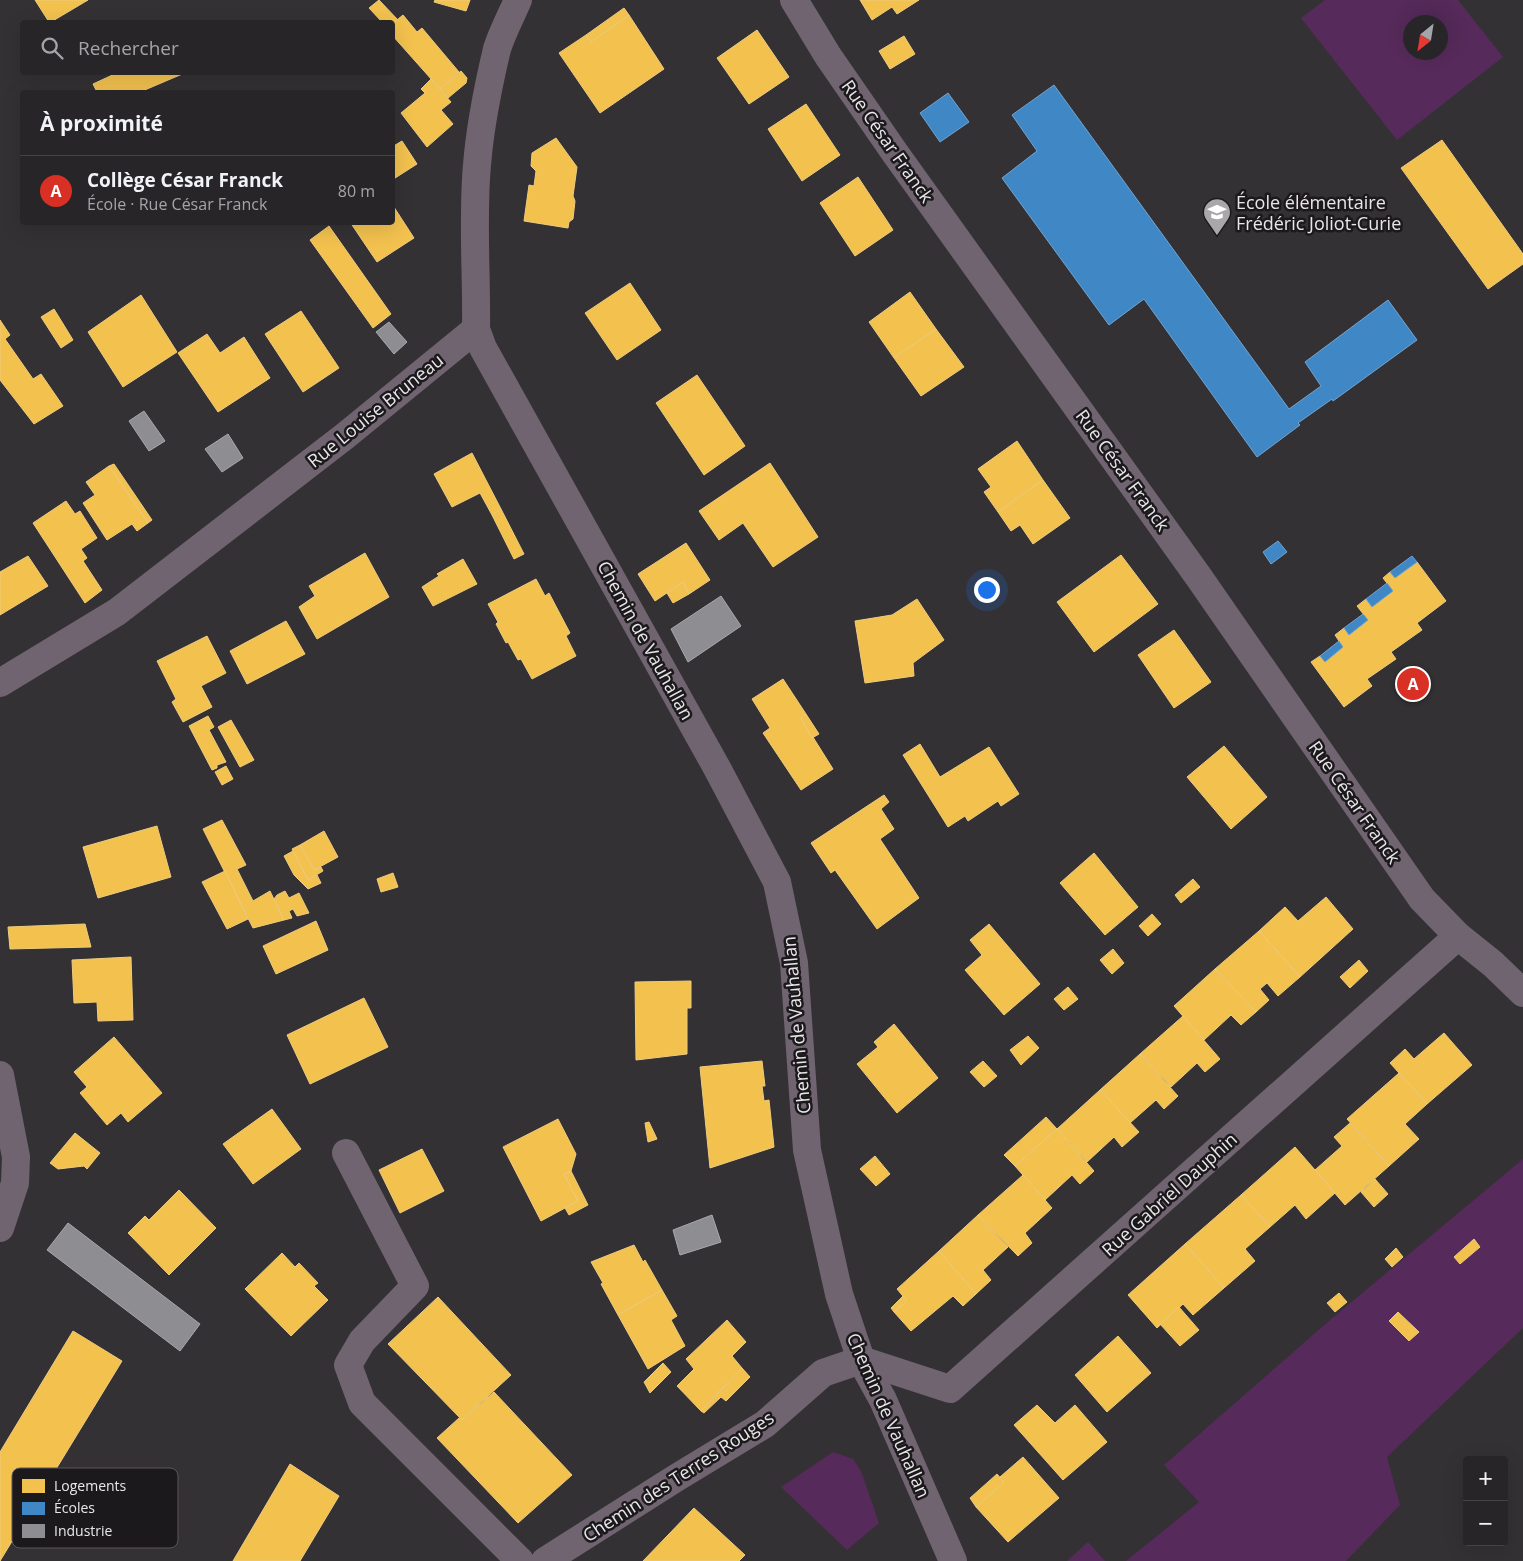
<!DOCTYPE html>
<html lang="fr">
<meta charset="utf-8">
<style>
body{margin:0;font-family:"Open Sans",sans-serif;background:#2f2d30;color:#f1f3f6}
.controls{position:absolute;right:15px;bottom:15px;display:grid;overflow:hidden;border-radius:5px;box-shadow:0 5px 20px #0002}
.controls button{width:45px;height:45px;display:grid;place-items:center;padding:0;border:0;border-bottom:1px solid #434245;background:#272528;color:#f1f3f6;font:25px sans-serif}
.compass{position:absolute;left:1403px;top:15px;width:45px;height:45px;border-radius:50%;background:#272528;box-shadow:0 5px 20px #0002;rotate:210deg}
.you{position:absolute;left:986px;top:589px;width:18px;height:18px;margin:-12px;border:4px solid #fff;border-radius:50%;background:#1a73e8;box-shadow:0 0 0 8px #1a73e833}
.badge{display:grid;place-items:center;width:32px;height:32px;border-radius:50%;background:#d93025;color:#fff;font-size:16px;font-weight:700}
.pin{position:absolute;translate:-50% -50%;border:2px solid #fff;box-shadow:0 1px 5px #0006}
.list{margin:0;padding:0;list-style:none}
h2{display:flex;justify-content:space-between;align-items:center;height:65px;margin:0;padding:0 20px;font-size:21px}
h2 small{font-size:16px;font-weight:400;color:#a4a5a8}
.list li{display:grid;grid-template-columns:32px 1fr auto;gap:15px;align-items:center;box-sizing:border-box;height:70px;padding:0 20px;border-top:1px solid #434245}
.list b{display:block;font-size:19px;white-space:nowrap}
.list p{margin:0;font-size:16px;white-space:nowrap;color:#a4a5a8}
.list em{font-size:16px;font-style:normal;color:#a4a5a8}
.icon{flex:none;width:28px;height:28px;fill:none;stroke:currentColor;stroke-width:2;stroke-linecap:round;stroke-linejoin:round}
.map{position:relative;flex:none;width:1523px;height:1561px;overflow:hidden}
.search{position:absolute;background:#272528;box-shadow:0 5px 20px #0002;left:20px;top:20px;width:375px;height:55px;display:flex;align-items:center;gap:12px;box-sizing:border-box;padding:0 18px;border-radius:5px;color:#a4a5a8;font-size:19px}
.panel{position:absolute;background:#272528;box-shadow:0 5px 20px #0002;left:20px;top:90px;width:375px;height:135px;border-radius:5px}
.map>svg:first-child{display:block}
.green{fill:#562a5a;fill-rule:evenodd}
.homes{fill:#f2c14e;stroke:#efcc7d}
.schools{fill:#3f88c5;stroke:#72a4d0}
.industry{fill:#8d8d92;stroke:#a9a8ac}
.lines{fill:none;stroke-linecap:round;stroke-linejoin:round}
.minor{stroke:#706471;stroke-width:28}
.labels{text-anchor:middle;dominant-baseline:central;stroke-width:5;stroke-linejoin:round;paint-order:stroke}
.street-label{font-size:18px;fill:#e9e6ea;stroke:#1c191c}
.poi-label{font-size:18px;fill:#e9e6ea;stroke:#1c191c;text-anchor:start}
.key{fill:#1c191c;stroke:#5a565a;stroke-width:1}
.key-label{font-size:14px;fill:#e9e6ea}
</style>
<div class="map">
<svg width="1523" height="1561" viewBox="0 0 1523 1561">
<rect width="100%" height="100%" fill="#343135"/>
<g class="green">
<path d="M1325 0H1458L1503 57 1397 140 1301 18ZM1440 22V52H1410V22Z"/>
<path d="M1523 1159V1328L1387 1457 1400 1505 1346 1561H1126L1199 1502 1164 1465 1330 1320Z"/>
<path d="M833 1452 853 1459 861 1471 879 1523 847 1550 781 1487Z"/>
<path d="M1088 1542 1105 1561H1067Z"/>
</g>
<g class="homes">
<path d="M35 0H88L51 22H49Z"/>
<path d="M379 0 398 20 392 24V22H382L369 8Z"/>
<path d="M435 0H470L466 11 434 2Z"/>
<path d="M860 0H919L897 14 892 7 872 20Z"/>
<path d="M624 8 629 15 591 42 586 35Z"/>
<path d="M403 15 417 32 422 28 459 72 440 89 392 35V24Z"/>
<path d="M629 15 664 69 600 113 559 53 586 35 591 42Z"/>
<path d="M757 30 789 77 749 104 717 58Z"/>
<path d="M904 36 915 54 890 69 879 51Z"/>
<path d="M461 71 467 78 466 83 448 98 440 89Z"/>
<path d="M119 72H187L140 92H97L93 84Z"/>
<path d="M431 79 451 102 441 110 453 124 427 147 401 113 425 93 421 89Z"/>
<path d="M806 104 840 155 802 181 768 129Z"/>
<path d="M556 138 577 167 573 196 575 201 573 219 569 222 568 228 524 221 529 185 534 186 536 171 531 166 532 153Z"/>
<path d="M1442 140 1523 254V264L1488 289 1401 168Z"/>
<path d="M402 141 417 164 392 180V147Z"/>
<path d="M858 177 893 230 855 256 820 203Z"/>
<path d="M392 204 414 238 377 262 350 222H392Z"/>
<path d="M329 226 391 314 373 328 310 240Z"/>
<path d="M630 283 661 330 617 360 585 313Z"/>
<path d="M910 292 936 329 894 358 869 322Z"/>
<path d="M141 295 177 352 123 387 88 332Z"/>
<path d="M54 309 73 340 61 348 41 317Z"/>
<path d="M301 311 339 368 303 392 265 334Z"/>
<path d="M0 320 10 335 5 339 33 379 41 374 63 406 34 424 0 380Z"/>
<path d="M936 329 964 367 921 396 894 358Z"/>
<path d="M207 334 220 353 244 337 270 378 218 412 178 353Z"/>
<path d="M697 375 745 446 704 475 656 403Z"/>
<path d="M1017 441 1043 480 998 512 984 492 991 487 978 469Z"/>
<path d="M472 453 501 509 492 515 480 493 452 507 434 474Z"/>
<path d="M770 463 818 537 773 567 743 523 719 540 699 511Z"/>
<path d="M114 464 152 520 148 523 109 466Z"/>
<path d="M109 466 148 523 137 531 132 524 107 540 83 503 95 495 86 482Z"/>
<path d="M1043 480 1070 518 1033 544 1020 525 1011 531 998 512Z"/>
<path d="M66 501 75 514 80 511 97 538 81 549 87 558 83 561 102 590 85 603 33 523Z"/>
<path d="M501 509 524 554 514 559 492 515Z"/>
<path d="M686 543 710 580 689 594 683 582 655 601 638 574Z"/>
<path d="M365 553 389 597 317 639 299 607 315 596 309 586Z"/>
<path d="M1121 555 1158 604 1094 652 1057 602Z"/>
<path d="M28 556 48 586 0 615V572Z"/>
<path d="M463 559 477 584 433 606 422 587 439 576 437 574Z"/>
<path d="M1417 562 1446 601 1417 623 1422 630 1391 652 1396 659 1367 679 1372 686 1344 707 1311 662 1320 656 1325 662 1343 647 1335 635 1344 628 1349 635 1368 620 1357 606 1366 599 1372 607 1393 591 1383 578 1390 572 1395 578Z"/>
<path d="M536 579 545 596 549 593 570 633 566 636 576 656 532 679 521 659 518 660 508 642 506 643 496 624 498 622 488 604Z"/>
<path d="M683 582 689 594 673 603 667 593Z"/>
<path d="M917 599 944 640 913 663 914 676 865 683 855 621 892 615Z"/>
<path d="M286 621 305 654 247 684 230 651Z"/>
<path d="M1174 630 1211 682 1174 708 1138 655Z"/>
<path d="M207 636 226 673 201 686 212 707 183 722 172 702 176 699 157 661Z"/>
<path d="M783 679 806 714 801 718 833 769 801 790 763 733 770 728 752 699Z"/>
<path d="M806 714 819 734 812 738 801 718Z"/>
<path d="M208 716 214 727 209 730 226 762 217 765V768L212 770 189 726Z"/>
<path d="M231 720 254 760 240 767 218 727Z"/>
<path d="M920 744 940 777 989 747 1019 794 1001 806 998 801 968 821 965 816 948 827 903 755Z"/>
<path d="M1224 746 1267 797 1231 829 1187 777Z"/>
<path d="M226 766 233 779 222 785 215 772Z"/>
<path d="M884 795 889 802 881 809 894 829 880 839 919 898 877 929 835 870 831 873 811 843Z"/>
<path d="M222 820 246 865 237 869 253 901 270 891 284 920 253 928 203 829Z"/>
<path d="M157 826 171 877 98 898 83 847Z"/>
<path d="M324 831 338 857 314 870 300 845Z"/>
<path d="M300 845 314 870 321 867 323 871 308 880 292 849Z"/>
<path d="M293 851 308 880 317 875 321 883 308 889 294 875 284 856Z"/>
<path d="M1094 853 1138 907 1105 935 1060 883Z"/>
<path d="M225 871 248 919 227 929 202 882Z"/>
<path d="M393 873 398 887 381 892 377 879Z"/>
<path d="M1193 879 1200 887 1181 903 1175 895Z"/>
<path d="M285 891 289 898 299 893 309 913 297 916 293 909 289 911 292 918 284 920 274 899 277 895Z"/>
<path d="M1326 897 1353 929 1300 977 1259 931 1285 907 1298 921Z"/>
<path d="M1152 914 1161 924 1148 936 1139 926Z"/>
<path d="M316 921 328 950 276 974 263 946Z"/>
<path d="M85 924 91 947 10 949 8 927Z"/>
<path d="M989 924 1040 984 1004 1015 965 970 982 955 970 940Z"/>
<path d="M1259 931 1300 977 1278 996 1267 983 1260 989 1269 1000 1256 1012 1215 969Z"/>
<path d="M1113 949 1124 963 1112 974 1100 960Z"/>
<path d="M131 957 133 1020 98 1021 97 1002 74 1003 72 960Z"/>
<path d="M1359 960 1368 971 1350 988 1340 977Z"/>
<path d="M1215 969 1256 1012 1241 1025 1231 1015 1204 1040 1174 1006Z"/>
<path d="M691 981V1008H687V1054L636 1060 635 982Z"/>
<path d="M1068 987 1078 999 1064 1010 1054 999Z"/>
<path d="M364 998 388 1047 310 1084 287 1035Z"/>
<path d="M1183 1016 1220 1059 1205 1072 1197 1063 1171 1087 1140 1054Z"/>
<path d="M894 1024 938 1078 897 1113 857 1064 878 1047 874 1042Z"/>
<path d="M1444 1033 1472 1065 1427 1104 1390 1063 1405 1049 1414 1059Z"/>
<path d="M1028 1036 1039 1048 1021 1065 1010 1050Z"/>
<path d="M114 1037 162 1093 128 1122 121 1113 107 1125 80 1093 87 1087 74 1072Z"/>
<path d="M1140 1054 1178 1096 1164 1109 1156 1100 1130 1123 1100 1090Z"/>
<path d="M762 1061 765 1086H762L764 1101 769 1100 774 1147 710 1168 700 1067Z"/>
<path d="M983 1061 997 1076 984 1087 970 1072Z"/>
<path d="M1399 1073 1427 1104 1405 1124 1419 1139 1389 1166 1347 1119Z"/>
<path d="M1100 1090 1139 1132 1122 1147 1114 1137 1087 1162 1057 1129Z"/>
<path d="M272 1109 301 1149 253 1184 223 1144Z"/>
<path d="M1046 1117 1057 1129 1015 1166 1004 1155Z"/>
<path d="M558 1119 576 1154 571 1171 564 1174 578 1201 541 1221 503 1147Z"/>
<path d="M649 1122 657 1139 648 1142 645 1123Z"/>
<path d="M1350 1123 1389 1166 1345 1205 1315 1170 1342 1146 1334 1137Z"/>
<path d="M1057 1129 1094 1171 1080 1184 1072 1175 1045 1200 1015 1166Z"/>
<path d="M75 1133 100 1153 87 1169 84 1166 58 1169 50 1163Z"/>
<path d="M1295 1147 1335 1193 1306 1219 1295 1205 1270 1227 1241 1195Z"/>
<path d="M422 1149 444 1191 400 1213 379 1170Z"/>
<path d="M875 1156 890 1174 876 1186 860 1169Z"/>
<path d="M571 1171 588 1205 569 1215 565 1208 578 1201 564 1174Z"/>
<path d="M1023 1175 1052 1208 1025 1233 1032 1243 1018 1256 978 1215Z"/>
<path d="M1375 1179 1388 1194 1374 1207 1361 1192Z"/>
<path d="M179 1190 216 1228 169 1275 128 1233 145 1216 149 1220Z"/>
<path d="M1241 1195 1270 1227 1245 1249 1255 1261 1224 1288 1185 1244Z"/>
<path d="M978 1215 1008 1247 983 1270 991 1280 976 1294 939 1251Z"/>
<path d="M1474 1239 1480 1247 1460 1264 1454 1257Z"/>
<path d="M1185 1244 1224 1288 1193 1315 1183 1304 1157 1328 1128 1295Z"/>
<path d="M634 1245 643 1262 645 1260 662 1290 618 1315 601 1284 603 1283 591 1262Z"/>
<path d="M1396 1248 1403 1257 1392 1267 1385 1259Z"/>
<path d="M939 1251 976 1294 963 1306 953 1296 911 1331 894 1312 907 1301 897 1289Z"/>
<path d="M282 1253 295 1267 299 1263 318 1283 314 1286 328 1300 291 1336 245 1289Z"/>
<path d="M662 1290 677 1316 671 1320 685 1346 648 1369 618 1315Z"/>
<path d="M1339 1293 1347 1302 1335 1312 1327 1303Z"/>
<path d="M903 1296 907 1301 894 1312 891 1308Z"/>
<path d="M438 1297 511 1375 462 1420 388 1344Z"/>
<path d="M1179 1307 1199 1330 1180 1346 1160 1324Z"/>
<path d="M1398 1312 1419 1332 1409 1341 1389 1321Z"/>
<path d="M727 1320 746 1342 732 1356 742 1368 701 1411 677 1386 694 1369 686 1359Z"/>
<path d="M73 1331 122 1361 0 1561V1452Z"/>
<path d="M1118 1336 1151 1373 1107 1412 1075 1375Z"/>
<path d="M663 1363 671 1372 650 1393 644 1382Z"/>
<path d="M742 1368 750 1377 726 1401 721 1397 704 1413 701 1411Z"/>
<path d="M494 1392 572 1475 518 1523 437 1438 459 1418 462 1420Z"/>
<path d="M1037 1405 1055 1423 1075 1405 1107 1442 1063 1480 1014 1425Z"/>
<path d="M1023 1457 1059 1498 1008 1542 976 1507 1004 1482 1000 1477Z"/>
<path d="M290 1464 339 1496 300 1561H233Z"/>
<path d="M997 1474 1004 1482 976 1507 970 1498Z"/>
<path d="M694 1508 745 1555 739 1561H643Z"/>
</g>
<g class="schools">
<path d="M1054 85 1289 409 1321 386 1305 362 1388 300 1417 340 1333 401 1332 399 1298 423 1300 425 1257 457 1144 299 1109 325 1002 178 1037 151 1012 115Z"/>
<path d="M948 93 969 122 940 142 920 113Z"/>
<path d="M1278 541 1287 552 1271 564 1263 552Z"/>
<path d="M1412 556 1417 562 1395 578 1390 572Z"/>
<path d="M1387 583 1393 591 1372 607 1366 599Z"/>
<path d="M1363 614 1368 620 1349 635 1344 628Z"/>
<path d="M1339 641 1343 647 1325 662 1320 656Z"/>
</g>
<g class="industry">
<path d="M389 322 407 342 394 354 376 332Z"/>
<path d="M144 411 165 441 149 451 129 421Z"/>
<path d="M228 434 243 458 222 472 205 449Z"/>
<path d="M721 596 741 626 688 662 671 629Z"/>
<path d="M712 1215 721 1242 680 1255 673 1230Z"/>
<path d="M68 1223 200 1324 180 1351 47 1250Z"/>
</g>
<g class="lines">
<g class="minor">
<path d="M794 0 828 56 895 153 1198 576 1422 899 1458 936 1493 964 1523 993"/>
<path d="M476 329 483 348 717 768 777 882 794 963 807 1150 839 1294 861 1360 883 1400 953 1561"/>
<path d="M0 683 117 612 345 436 476 329C477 275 472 220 477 165 480 127 488 87 497 49 502 33 511 16 518 0"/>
<path d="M0 1075 16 1157 15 1183 0 1228"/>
<path d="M346 1153 415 1286 362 1341 348 1365 362 1403 520 1561"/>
<path d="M545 1561 676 1478 765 1424 823 1373 861 1360 950 1389 1458 936"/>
</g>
</g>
<defs>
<g id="school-pin" transform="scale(1.4375)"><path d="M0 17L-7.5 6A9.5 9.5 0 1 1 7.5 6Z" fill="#aaa7ab" stroke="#1c191c"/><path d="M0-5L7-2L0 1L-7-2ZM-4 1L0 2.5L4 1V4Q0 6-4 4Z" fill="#fff"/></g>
</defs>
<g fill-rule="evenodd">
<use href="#school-pin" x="1217" y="212"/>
</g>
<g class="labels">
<g class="street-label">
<text transform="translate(888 141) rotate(55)">Rue César Franck</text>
<text transform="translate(375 410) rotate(-39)">Rue Louise Bruneau</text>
<text transform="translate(1123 470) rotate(54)">Rue César Franck</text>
<text transform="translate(646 640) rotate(61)">Chemin de Vauhallan</text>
<text transform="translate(1355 802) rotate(55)">Rue César Franck</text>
<text transform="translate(796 1025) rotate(-95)">Chemin de Vauhallan</text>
<text transform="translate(1169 1194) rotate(-42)">Rue Gabriel Dauphin</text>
<text transform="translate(889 1415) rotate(66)">Chemin de Vauhallan</text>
<text transform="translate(678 1476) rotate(-33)">Chemin des Terres Rouges</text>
</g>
<g class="poi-label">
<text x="1236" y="202">École élémentaire<tspan x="1236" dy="21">Frédéric Joliot-Curie</tspan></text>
</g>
</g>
<rect x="12" y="1468" width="166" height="80" rx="8" class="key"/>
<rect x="22" y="1479" width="23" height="14" fill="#f2c14e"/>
<rect x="22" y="1502" width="23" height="13" fill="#3f88c5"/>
<rect x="22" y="1524" width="23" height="14" fill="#8d8d92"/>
<g class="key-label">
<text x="54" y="1491">Logements</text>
<text x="54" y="1513">Écoles</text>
<text x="54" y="1536">Industrie</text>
</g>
</svg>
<div class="controls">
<button>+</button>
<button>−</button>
</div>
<svg class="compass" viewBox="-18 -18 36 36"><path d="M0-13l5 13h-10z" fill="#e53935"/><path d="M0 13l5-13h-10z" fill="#a4a5a8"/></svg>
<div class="you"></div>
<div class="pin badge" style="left:1413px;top:684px">A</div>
<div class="search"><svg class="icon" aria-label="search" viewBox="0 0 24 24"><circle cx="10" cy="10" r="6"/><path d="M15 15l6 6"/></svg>Rechercher</div>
<section class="panel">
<h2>À proximité<small></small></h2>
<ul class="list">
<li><span class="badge">A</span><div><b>Collège César Franck</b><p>École · Rue César Franck</p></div><em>80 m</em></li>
</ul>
</section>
</div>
